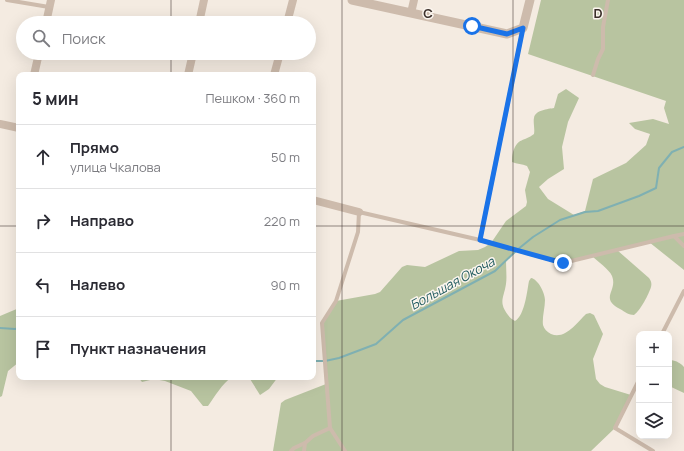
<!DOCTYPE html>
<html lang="ru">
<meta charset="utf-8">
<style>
body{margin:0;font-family:Manrope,sans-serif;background:#f2f2f3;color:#2b2b33}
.controls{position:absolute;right:12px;bottom:12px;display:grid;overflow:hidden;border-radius:8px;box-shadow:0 4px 16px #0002}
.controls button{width:36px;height:36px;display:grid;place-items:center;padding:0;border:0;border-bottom:1px solid #e1e1e2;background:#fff;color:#2b2b33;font:20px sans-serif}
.stop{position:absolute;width:12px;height:12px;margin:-9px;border:3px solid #1a73e8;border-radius:50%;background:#fff}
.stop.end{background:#1a73e8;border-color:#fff;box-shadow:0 1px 4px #0008}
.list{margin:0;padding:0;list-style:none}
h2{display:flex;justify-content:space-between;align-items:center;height:52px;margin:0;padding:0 16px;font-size:17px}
h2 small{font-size:13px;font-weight:400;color:#7c7c81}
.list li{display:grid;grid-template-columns:26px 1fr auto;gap:12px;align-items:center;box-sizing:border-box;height:64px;padding:0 16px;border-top:1px solid #e1e1e2}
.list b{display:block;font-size:15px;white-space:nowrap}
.list p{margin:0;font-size:13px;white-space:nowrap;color:#7c7c81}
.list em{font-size:13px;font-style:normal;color:#7c7c81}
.icon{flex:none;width:22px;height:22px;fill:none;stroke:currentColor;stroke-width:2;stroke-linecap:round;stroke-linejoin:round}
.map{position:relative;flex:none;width:684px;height:451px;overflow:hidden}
.search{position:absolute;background:#fff;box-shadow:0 4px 16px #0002;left:16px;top:16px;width:300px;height:44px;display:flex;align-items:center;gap:10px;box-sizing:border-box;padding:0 14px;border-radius:22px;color:#7c7c81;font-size:15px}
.panel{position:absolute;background:#fff;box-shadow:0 4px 16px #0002;left:16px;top:72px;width:300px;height:308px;border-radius:8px}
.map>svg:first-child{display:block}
.green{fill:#b8c4a0}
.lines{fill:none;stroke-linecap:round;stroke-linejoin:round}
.stream{stroke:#7fb0b2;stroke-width:2}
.service{stroke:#cdbbac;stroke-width:4}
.minor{stroke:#cdbbac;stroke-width:8}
.tertiary{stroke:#cdbbac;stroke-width:9}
.route{stroke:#1a73e8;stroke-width:5}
.grid{fill:none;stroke:#3b302b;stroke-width:1;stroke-opacity:0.55}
.labels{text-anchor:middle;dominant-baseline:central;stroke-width:3;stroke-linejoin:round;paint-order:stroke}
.water-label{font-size:13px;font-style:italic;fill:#1f5a5e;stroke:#fbf5ee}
.grid-label{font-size:13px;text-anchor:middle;font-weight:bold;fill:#3b302b;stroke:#fbf5ee;stroke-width:3;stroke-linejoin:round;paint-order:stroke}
</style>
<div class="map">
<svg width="684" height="451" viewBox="0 0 684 451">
<rect width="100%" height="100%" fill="#f4ebe1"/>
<g class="green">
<path d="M541 0H684V270L649 242 617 250 649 278C651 281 652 283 651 287 649 294 640 311 634 315 629 315 625 312 620 309 599 298 618 291 612 276 609 269 597 261 592 256L563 263 517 250 506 261C506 269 507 277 506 284 504 298 498 302 508 315 510 318 512 319 515 321 525 315 527 291 529 281L531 278C538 279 545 293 545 300 545 308 542 317 543 325 544 329 547 332 551 334 565 340 577 323 586 314L590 313 594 315 603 334 593 359 596 379 600 384 605 387 631 395 615 428 591 451H273L281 403 285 400 326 384 322 323 336 301 375 294 380 292 402 267 407 265 425 267 459 251 478 250 485 247 491 243 506 221 526 206 527 202 525 190 530 172 527 166C522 164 517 164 512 162 512 158 512 156 513 152 518 137 524 142 534 134 535 129 533 122 534 118 535 110 548 109 554 108L558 94 566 89 579 98 568 122 562 147 564 169 548 179 539 187 548 199 574 215 585 211 593 179 626 163 646 145 650 134 635 129 629 123 653 119 669 124 664 108 666 101 528 54Z"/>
<path d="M19 308V362L8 371 2 396 0 397V316Z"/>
<path d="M671 360C677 361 680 363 684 367V393L669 386V361Z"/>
<path d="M138 377H232C222 384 215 396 208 406H203L191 391 165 381 154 379 142 382Z"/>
<path d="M245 377H278L269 389 260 395 250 379Z"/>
</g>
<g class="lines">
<g class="stream">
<path d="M0 328 15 329 19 328"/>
<path d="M313 361H325L339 358 376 344 403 320 495 271 517 250 533 237 560 220 585 212 598 211 639 196 656 188 659 168 672 152 684 147"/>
</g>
<g class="service">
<path d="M7 0 49 7"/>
<path d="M593 75 598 59 603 49V27L608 0"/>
<path d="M674 236 684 246"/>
<path d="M480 240 563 263 674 236 684 234"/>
<path d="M662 334 684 291"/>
<path d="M639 380 615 428 653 451"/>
<path d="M291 451 294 448 305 443 313 436 330 428"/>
<path d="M304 451 305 443"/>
<path d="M345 451 330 428 322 323 336 301 358 232 359 212 480 240 523 28"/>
</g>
<g class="minor">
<path d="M411 13 414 0"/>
<path d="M46 23 51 0"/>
<path d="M199 23 204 0"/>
<path d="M287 23 293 0"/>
<path d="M34 75 39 53"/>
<path d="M188 75 193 53"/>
<path d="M274 75 280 53"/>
<path d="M0 124 19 128"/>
<path d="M313 200 359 212"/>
</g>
<path class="tertiary" d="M352 0 507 34 523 28 530 0"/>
</g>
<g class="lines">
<path class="route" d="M472 26 507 34 523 28 480 240 563 263"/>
</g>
<path class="grid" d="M171 0V23M342 0V451M513 0V451M171 53V75M0 226H19M313 226H684M171 377V451"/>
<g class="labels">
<g class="water-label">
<text transform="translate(452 283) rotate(-29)">Большая Окоча</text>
</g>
</g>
<g class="grid-label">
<text x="428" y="18">C</text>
<text x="598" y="18">D</text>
</g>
</svg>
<div class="controls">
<button>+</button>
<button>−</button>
<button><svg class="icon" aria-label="layers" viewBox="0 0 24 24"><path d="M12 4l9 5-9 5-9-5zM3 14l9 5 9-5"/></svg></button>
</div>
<div class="stop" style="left:472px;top:26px"></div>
<div class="stop end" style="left:563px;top:263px"></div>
<div class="search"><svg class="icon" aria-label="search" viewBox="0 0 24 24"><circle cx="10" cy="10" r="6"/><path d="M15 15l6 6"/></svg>Поиск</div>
<section class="panel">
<h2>5 мин<small>Пешком · 360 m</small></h2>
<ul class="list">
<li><svg class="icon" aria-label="ahead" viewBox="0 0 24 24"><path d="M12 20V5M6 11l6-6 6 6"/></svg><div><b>Прямо</b><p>улица Чкалова</p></div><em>50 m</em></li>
<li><svg class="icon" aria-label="right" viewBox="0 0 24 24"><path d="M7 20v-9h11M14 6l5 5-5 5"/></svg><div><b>Направо</b></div><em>220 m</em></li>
<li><svg class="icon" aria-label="left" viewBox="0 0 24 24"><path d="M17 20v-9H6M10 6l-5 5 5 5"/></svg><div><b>Налево</b></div><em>90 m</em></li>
<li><svg class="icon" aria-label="arrive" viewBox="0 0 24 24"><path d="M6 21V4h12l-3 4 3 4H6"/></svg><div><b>Пункт назначения</b></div></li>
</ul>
</section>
</div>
